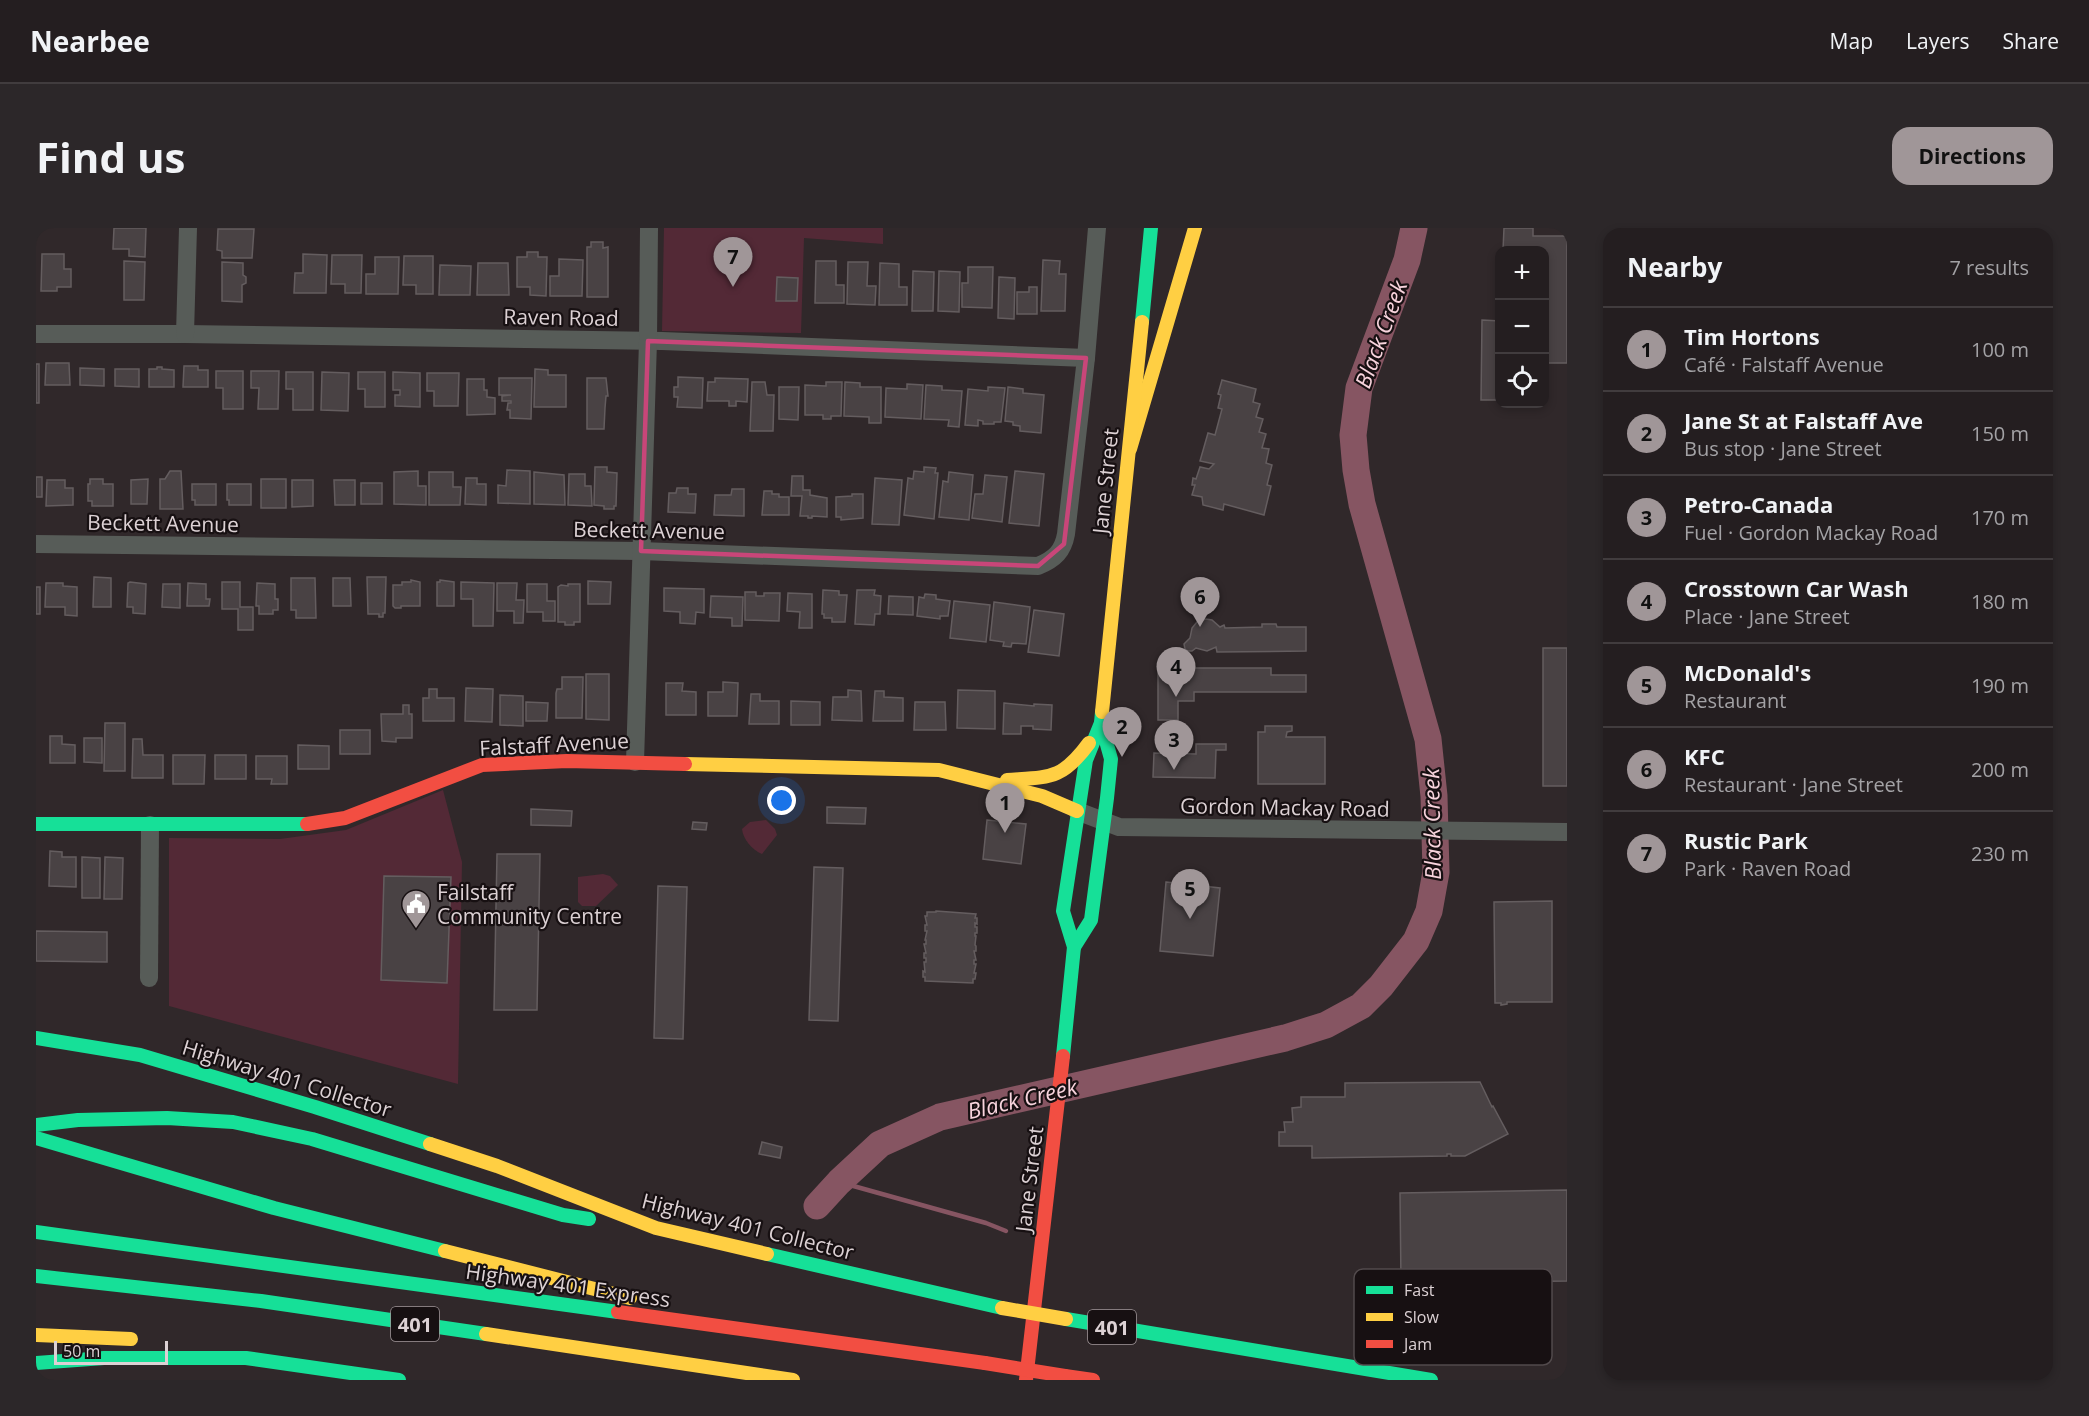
<!DOCTYPE html>
<meta charset="utf-8">
<style>
body{margin:0;font-family:"Open Sans",sans-serif;background:#2c2729;color:#f1f3f6}
.controls{position:absolute;right:18px;top:18px;display:grid;overflow:hidden;border-radius:12px;box-shadow:0 3px 9px #0003}
.controls button{width:54px;height:54px;display:grid;place-items:center;padding:0;border:0;border-bottom:2px solid #413c3e;background:#241e20;color:#f1f3f6;font:30px sans-serif}
.scale{position:absolute;left:18px;bottom:15px;width:114px;box-sizing:border-box;padding-left:6px;border:3px solid #dcd1d4;border-top:0;font-size:16px;line-height:21px;white-space:nowrap;color:#dcd1d4;-webkit-text-stroke:4px #171012;paint-order:stroke}
.you{position:absolute;left:746px;top:573px;width:21px;height:21px;margin:-15px;border:4px solid #fff;border-radius:50%;background:#1a73e8;box-shadow:0 0 0 9px #1a73e833}
.badge{display:grid;place-items:center;width:39px;height:39px;border-radius:50%;background:#a09698;color:#111;font-size:20px;font-weight:700}
.pin{position:absolute;translate:-50% -50px;filter:drop-shadow(0 2px 3px #0008)}
.pin::after{content:'';position:absolute;top:32px;width:21px;height:18px;background:inherit;clip-path:polygon(0 0,100% 0,50% 100%)}
.list{margin:0;padding:0;list-style:none}
h2{display:flex;justify-content:space-between;align-items:center;height:78px;margin:0;padding:0 24px;font-size:26px}
h2 small{font-size:20px;font-weight:400;color:#a3a2a5}
.list li{display:grid;grid-template-columns:39px 1fr auto;gap:18px;align-items:center;box-sizing:border-box;height:84px;padding:0 24px;border-top:2px solid #413c3e}
.list b{display:block;font-size:22px;white-space:nowrap}
.list p{margin:0;font-size:20px;white-space:nowrap;color:#a3a2a5}
.list em{font-size:20px;font-style:normal;color:#a3a2a5}
.icon{flex:none;width:33px;height:33px;fill:none;stroke:currentColor;stroke-width:2;stroke-linecap:round;stroke-linejoin:round}
.map{position:relative;flex:none;width:1531px;height:1152px;overflow:hidden;border-radius:18px}
header{display:flex;align-items:center;gap:36px;box-sizing:border-box;height:84px;padding:0 30px;background:#241e20;border-bottom:2px solid #413c3e}
header strong{font-size:28px}
nav{display:flex;gap:33px;margin-inline-start:auto;font-size:21px}
.intro{display:flex;align-items:center;justify-content:space-between;box-sizing:border-box;height:144px;padding:0 36px}
h1{margin:0;font-size:42px}
.button{padding:15px 27px;border-radius:18px;background:#a09698;color:#111;font-size:21px;font-weight:700}
main{display:flex;gap:36px;padding:0 36px}
aside{flex:1;background:#241e20;border-radius:18px;box-shadow:0 3px 9px #0003}
.map>svg:first-child{display:block}
.green{fill:#532936}
.lines{fill:none;stroke-linecap:round;stroke-linejoin:round}
.stream{stroke:#865562;stroke-width:4.5}
.river{stroke:#865562;stroke-width:27}
.building{fill:#494244;stroke:#645d5f;stroke-width:1.5}
.street{stroke:#575c58;stroke-width:18}
.fast{stroke:#16e098;stroke-width:14}
.slow{stroke:#ffcf43;stroke-width:14}
.jam{stroke:#f24e42;stroke-width:14}
.slow-bridge{stroke:#ffcf43;stroke-width:14}
.jam-bridge{stroke:#f24e42;stroke-width:14}
.marked{fill:none;stroke:#c84679;stroke-width:4.5;stroke-linejoin:round}
.labels{text-anchor:middle;dominant-baseline:central;stroke-width:4.5;stroke-linejoin:round;paint-order:stroke}
.shield{fill:#171012;stroke:#a1979a;stroke-width:1.5}
.shield-label{font-size:20px;font-weight:bold;fill:#dcd1d4}
.street-label{font-size:21px;fill:#dcd1d4;stroke:#171012}
.poi-label{font-size:21px;fill:#dcd1d4;stroke:#171012;text-anchor:start}
.water-label{font-size:22px;font-style:italic;fill:#f8d4dd;stroke:#171012}
.key{fill:#171012;stroke:#524a4c;stroke-width:1.5}
.key-label{font-size:16px;fill:#dcd1d4}
</style>
<header>
<strong>Nearbee</strong>
<nav><a>Map</a><a>Layers</a><a>Share</a></nav>
</header>
<div class="intro"><h1>Find us</h1><a class="button">Directions</a></div>
<main>
<div class="map">
<svg width="1531" height="1152" viewBox="0 0 1531 1152">
<rect width="100%" height="100%" fill="#30282a"/>
<g class="green">
<path d="M628 0H847V16L768 10 765 105 626 103Z"/>
<path d="M407 562 426 634 422 856 133 778V610L244 611 310 602Z"/>
<path d="M730 592 739 601 741 607 726 626C716 622 707 611 706 601L714 594Z"/>
<path d="M567 646 574 648 582 657 560 678H546L542 674V649Z"/>
</g>
<g class="lines">
<path class="stream" d="M803 954 950 995 970 1003"/>
<path class="river" d="M781 978 803 954 844 916 904 889 1249 810 1290 797 1325 778 1345 758 1380 713 1393 683 1400 644 1398 568 1392 511 1326 276 1320 242 1317 207 1323 160 1371 32 1378 0"/>
</g>
<g class="building">
<path d="M78 0H110L109 29 93 28V21H77Z"/>
<path d="M1468 0H1497V8H1531V135H1512L1511 153H1508V22H1467Z"/>
<path d="M182 1H218L216 30H186V23L181 22Z"/>
<path d="M555 14H567V20L572 19V69H551V19H555Z"/>
<path d="M491 24H502V29H511L510 68 494 67V59H481V29H491Z"/>
<path d="M6 26H28V41H35V59H21V63H5Z"/>
<path d="M267 26 291 27 290 65H258L259 45H267Z"/>
<path d="M296 27H326L325 65H309V56H295Z"/>
<path d="M368 28H397V66H380V57H367Z"/>
<path d="M339 29H363L362 66H330V46H339Z"/>
<path d="M523 31 547 32 546 68H514V48H523Z"/>
<path d="M1007 32 1024 33 1023 46H1030L1029 83H1005Z"/>
<path d="M88 33 109 34 108 72H88Z"/>
<path d="M780 33H800V57H808V75H779Z"/>
<path d="M186 34 207 35V47L210 49V55L206 57V74L186 73Z"/>
<path d="M812 34H832L831 58H840L839 77 811 76Z"/>
<path d="M442 35H472L473 67H441Z"/>
<path d="M844 35 863 36V59H871V77H843Z"/>
<path d="M404 37 435 38 434 67H403Z"/>
<path d="M932 39H957L956 80 926 79V55H932Z"/>
<path d="M877 43 898 44 897 83H876Z"/>
<path d="M903 43 924 44 923 84 902 83Z"/>
<path d="M741 49 762 50 761 73H740Z"/>
<path d="M963 49 979 50 978 91 962 90Z"/>
<path d="M993 59H1001V86H981V64H993Z"/>
<path d="M1446 92 1464 93V172H1445Z"/>
<path d="M10 135H33L34 157H9Z"/>
<rect x="0" y="136" width="3" height="39"/>
<path d="M148 138H162V142H172V159H147Z"/>
<path d="M121 139H126V141L138 142V159H113V141H121Z"/>
<path d="M44 140 68 141V158L44 157Z"/>
<path d="M79 141H103V159L79 158Z"/>
<path d="M499 141 512 142V147H530V179H498Z"/>
<path d="M180 143H207V181H187V160H180Z"/>
<path d="M215 143H243L242 181H222L223 160H215Z"/>
<path d="M250 144H277V182H257V161H250Z"/>
<path d="M286 144 313 145 312 183 285 182Z"/>
<path d="M322 144H349V179H329V161H322Z"/>
<path d="M357 144 384 145V179L359 178V167H364V162H357Z"/>
<path d="M391 145H423L422 178H398V163H391Z"/>
<path d="M642 149 667 150 666 180 641 179 642 169H638V159H642Z"/>
<path d="M463 150H496L495 191 474 190V182H471L472 175H475V173H466V168L475 167H463Z"/>
<path d="M551 150H570L572 168H570L569 180 568 201H551Z"/>
<path d="M679 150 712 151 711 174 700 173V178H693V173H671L672 154H679Z"/>
<path d="M431 151H448V162H451V169L459 170V186L431 187Z"/>
<path d="M1186 152 1220 161 1217 174 1224 176 1220 189 1227 191 1223 204 1230 206 1226 220 1233 221 1230 235 1236 237 1231 257 1235 258 1228 287 1188 276 1187 282 1167 277 1166 269 1156 267 1159 257H1156L1157 250 1160 251 1164 239 1173 241 1178 236 1164 233 1172 205 1179 207 1186 181 1182 180 1185 167 1182 166Z"/>
<path d="M716 154H729L731 167H738L737 203H714Z"/>
<path d="M790 154H806L805 188H795V191H787V187H769V157L790 158Z"/>
<path d="M809 154 824 155V159H845V195H833V189L808 188Z"/>
<path d="M871 156 887 157 885 191 849 189 850 160 871 161Z"/>
<path d="M890 157 906 158V162L926 163 923 199 912 198 913 192 888 191Z"/>
<path d="M743 159H763L762 192 743 191Z"/>
<path d="M952 159 969 160 965 194H958V196H947V193L942 192V198L929 197 932 161 952 163Z"/>
<path d="M972 159 987 161V165L1008 167 1005 205 984 203V198L977 197V194L969 193Z"/>
<path d="M559 239H571V244L581 245 580 278H578V281H568V278L558 277Z"/>
<path d="M888 239 900 240 899 245H902L898 291 868 287 872 250 877 251 878 243 888 244Z"/>
<path d="M471 242 494 243V276L462 275V257L470 258Z"/>
<path d="M134 243H145L147 281H124V251H129Z"/>
<path d="M382 243V258H390V277L358 276V244Z"/>
<path d="M979 243 1008 246 1003 298 973 295Z"/>
<path d="M393 244H417V259H425L424 277H393Z"/>
<path d="M498 244 528 247 529 277 498 276Z"/>
<path d="M913 244 937 247 933 292 903 289 907 253 912 254Z"/>
<path d="M533 246H549V258H555L556 278 532 277Z"/>
<path d="M949 247 971 249 966 294 936 290 939 266H947Z"/>
<path d="M756 248H767V262H774V267L791 270V289L776 288V290H772V288H764L766 268H755Z"/>
<rect x="0" y="249" width="6" height="20"/>
<path d="M430 250H441V256H450V277L429 276Z"/>
<path d="M839 250 866 252 863 297 836 296Z"/>
<path d="M54 251H67V256H77V278H56V273H52V256H54Z"/>
<path d="M112 251 111 276H95V252Z"/>
<rect x="225" y="251" width="25" height="29"/>
<path d="M11 252H29V260H37V277L10 278Z"/>
<path d="M256 252H277V278L256 279Z"/>
<path d="M298 252H319V277H299Z"/>
<rect x="325" y="255" width="21" height="21"/>
<path d="M156 256H180V277H159V272H156Z"/>
<path d="M191 256H215V277H193V272H191Z"/>
<path d="M641 260H652V266H660L659 285 632 284 633 265H640Z"/>
<path d="M696 261H708V288L678 287 679 267H695Z"/>
<path d="M728 263H736V266H743V269H753V287H726Z"/>
<path d="M816 266H827V290L805 292V289H800V269L816 268Z"/>
<path d="M58 349 75 350V379H57Z"/>
<path d="M331 349H350L349 385H347V389H343V386H332Z"/>
<path d="M255 350H279L280 390H260V382H255Z"/>
<path d="M297 350H314L315 378H297Z"/>
<path d="M375 352 384 354V378H365V380H359L357 378V357H366V354H375Z"/>
<path d="M404 352 418 354V378H401V354H404Z"/>
<path d="M552 353 575 354 574 376H552Z"/>
<path d="M94 354 110 356 109 386 97 385V379H91L92 355Z"/>
<path d="M186 354H204V379H217V402H202V381H186Z"/>
<path d="M425 354 458 355 457 398H437V371H425Z"/>
<path d="M10 355H27V358L41 359V388L29 387V379H9Z"/>
<path d="M152 355 170 356V371H174L173 378H151Z"/>
<path d="M221 355 239 356V371H242V382H237V386H223V378H220Z"/>
<path d="M461 355H481L480 372H488L487 395H478V383H461Z"/>
<path d="M127 356H144V380L126 379Z"/>
<path d="M491 356H511V373H519V393H507V384H491Z"/>
<path d="M532 356H544V394H538V397H529V394H522V359L525 357 532 358Z"/>
<rect x="0" y="359" width="4" height="27"/>
<path d="M628 360 668 361V385L660 384 659 396 644 395V384L628 383Z"/>
<path d="M787 362 803 363V367H811L809 394H796V390H788V386H786Z"/>
<path d="M821 362H839L838 367 845 368 844 386H839L838 397 819 396Z"/>
<path d="M709 364H720V368H728V365H744L743 393 709 392Z"/>
<path d="M752 365 776 366V400H763L764 384 751 383Z"/>
<path d="M889 366 900 367V371L914 373 912 388H904V391L881 388 883 369 888 370Z"/>
<path d="M675 368 707 369 706 398H696V390L674 389Z"/>
<path d="M853 368 877 369V387L852 386Z"/>
<path d="M918 373 954 377 950 414 914 410Z"/>
<path d="M958 374 994 379 990 416 976 415 975 419 967 418 968 414 954 412Z"/>
<path d="M998 382 1028 386 1023 428 992 424Z"/>
<path d="M1170 391 1176 392 1184 399 1188 397 1189 400 1226 399V396H1240L1241 399H1270V423L1181 424 1180 419 1171 423 1160 420 1156 423H1152L1149 421 1148 416 1154 410 1156 400 1161 394Z"/>
<rect x="1507" y="420" width="24" height="138"/>
<path d="M1122 440H1235V447H1270V464H1158V473H1142V492H1122Z"/>
<path d="M550 446H573V492L550 491Z"/>
<path d="M526 449H547L546 490H520V465L521 461H526Z"/>
<path d="M687 454 702 455 701 488H672V464H687Z"/>
<path d="M630 455H647L646 463 660 464V487H630Z"/>
<path d="M430 460 457 461 456 494 429 493Z"/>
<path d="M393 461H401V470H418V493H387V470H393Z"/>
<path d="M812 462 825 463 826 493 796 492 797 469H812Z"/>
<path d="M922 462 959 463V501L921 500Z"/>
<path d="M839 463H848V469L867 470V493H837Z"/>
<path d="M715 466H724V473H743V496H713Z"/>
<path d="M464 467 487 468V498L464 497Z"/>
<path d="M755 473 784 474V497H755Z"/>
<path d="M490 474 512 475 511 493H490Z"/>
<path d="M879 474H909L910 502H878Z"/>
<path d="M968 475 998 478V476L1016 477 1015 502 997 501V498H985V506H967Z"/>
<path d="M367 477H373V486H376V510H360V514L346 513 345 486H367Z"/>
<path d="M69 495H89V543H68Z"/>
<path d="M1229 498H1256V503L1251 504 1250 509H1289V556H1222V504H1229Z"/>
<rect x="304" y="502" width="30" height="24"/>
<path d="M14 508H26V516L39 517V535H14Z"/>
<path d="M48 510H66V535L48 534Z"/>
<path d="M97 511H106L107 527H127V550H96Z"/>
<path d="M1160 516H1190V522H1180L1179 550 1117 549 1118 525 1160 526Z"/>
<path d="M262 517 293 518V541H262Z"/>
<path d="M137 527H169L168 556H137Z"/>
<rect x="179" y="527" width="31" height="24"/>
<path d="M220 528H251V556H235L236 551H220Z"/>
<path d="M791 579 830 580 829 596 791 595Z"/>
<path d="M495 581 536 583 535 598 495 597Z"/>
<path d="M951 592 990 596 985 636 947 631Z"/>
<path d="M657 594 671 595 670 602 656 601Z"/>
<path d="M14 623 26 624V629H40V659L13 658Z"/>
<path d="M461 626H504L501 782H458Z"/>
<path d="M46 629 64 630V670H46Z"/>
<path d="M69 629 87 630 86 671H68Z"/>
<path d="M778 639 807 640 802 793 773 792Z"/>
<path d="M348 648 415 649 411 755 345 752Z"/>
<path d="M1130 654 1184 660 1177 728 1124 723Z"/>
<path d="M622 658 651 659 647 811 618 810Z"/>
<path d="M1516 673V774H1471V776L1465 777V775H1459L1458 674Z"/>
<path d="M900 683 940 686 939 690H941V696L939 695V699H941V705H939V708H940L939 717 940 718V723H938L940 732H938V736H940L938 745H940L939 751H937V755L889 753V749H887V743L889 744 888 734H890V730H888V725H890L888 716H890V712H889L891 703H889V697H891L889 688H891V684H900Z"/>
<path d="M0 703 71 704V734L0 733Z"/>
<path d="M1444 854 1456 879 1457 878 1472 906 1429 928H1415V926H1411V928L1276 930V918H1243V904H1249L1248 894H1257L1256 880 1265 879V869H1309V855Z"/>
<path d="M726 914 746 919 744 930 723 926Z"/>
<path d="M1531 962V1053L1365 1055 1364 965Z"/>
</g>
<g class="lines">
<g class="street">
<path d="M0 106H149L626 113 1050 130"/>
<path d="M149 106 152 0"/>
<path d="M0 316 605 323 1002 338C1019 331 1027 323 1030 306L1050 130 1061 0"/>
<path d="M599 534 612 113 613 0"/>
<path d="M1041 583 1083 599 1531 604"/>
<path d="M113 750 114 597"/>
</g>
<g class="fast">
<path d="M1106 94 1115 0"/>
<path d="M0 596H271"/>
<path d="M1038 719 1055 692 1071 570 1075 531 1065 495"/>
<path d="M0 810 104 827 279 879 394 916"/>
<path d="M1027 828 1038 719 1027 683 1050 532 1065 495 1066 484"/>
<path d="M0 897 42 892 131 890 197 894 276 911 527 987 553 991"/>
<path d="M0 910 238 980 409 1023"/>
<path d="M0 1004 582 1084"/>
<path d="M731 1026 966 1080"/>
<path d="M0 1048 225 1073 450 1106"/>
<path d="M1030 1091 1395 1152"/>
<path d="M0 1135 68 1130H210L363 1152"/>
</g>
<g class="slow">
<path d="M1094 221 1159 0"/>
<path d="M1066 484 1106 94"/>
<path d="M649 536 903 542 1006 568 1041 583"/>
<path d="M971 552C1014 549 1026 552 1053 515"/>
<path d="M394 916 461 938 620 1000 731 1026"/>
<path d="M409 1023 594 1070"/>
<path d="M450 1106 757 1152"/>
<path d="M0 1107 95 1111"/>
</g>
<g class="jam">
<path d="M271 596 309 590 446 537 531 533 649 536"/>
<path d="M582 1084 949 1135"/>
<path d="M1029 1148 1057 1152"/>
<path d="M990 1152 1027 828"/>
</g>
<path class="slow-bridge" d="M966 1080 1030 1091"/>
<path class="jam-bridge" d="M949 1135 1029 1148"/>
</g>
<path class="marked" d="M612 113 1050 130 1028 316 1002 338 605 323Z"/>
<defs>
<g id="civic-pin" transform="scale(1.5)"><path d="M0 17L-7.5 6A9.5 9.5 0 1 1 7.5 6Z" fill="#a09698" stroke="#171012"/><path d="M-.6-6.5H3V-4.5H.6V-3L4-1V1h2V6H-6V1h2V-1L-.6-3ZM-1.2 2.5V6h2.4V2.5Z" fill="#fff"/></g>
</defs>
<g fill-rule="evenodd">
<use href="#civic-pin" x="380" y="676"/>
</g>
<g class="labels">
<g class="shield">
<rect x="355" y="1079" width="48" height="34" rx="4.5"/>
<rect x="1052" y="1082" width="48" height="34" rx="4.5"/>
</g>
<g class="shield-label">
<text x="379" y="1096">401</text>
<text x="1076" y="1099">401</text>
</g>
<g class="street-label">
<text transform="translate(525 89) rotate(1)">Raven Road</text>
<text transform="translate(1069 253) rotate(-84)">Jane Street</text>
<text transform="translate(127 295) rotate(1)">Beckett Avenue</text>
<text transform="translate(613 302) rotate(1)">Beckett Avenue</text>
<text transform="translate(518 516) rotate(-3)">Falstaff Avenue</text>
<text transform="translate(1249 579) rotate(1)">Gordon Mackay Road</text>
<text transform="translate(251 850) rotate(17)">Highway 401 Collector</text>
<text transform="translate(993 951) rotate(-83)">Jane Street</text>
<text transform="translate(712 998) rotate(14)">Highway 401 Collector</text>
<text transform="translate(532 1057) rotate(8)">Highway 401 Express</text>
</g>
<g class="poi-label">
<text x="401" y="664">Failstaff<tspan x="401" dy="24">Community Centre</tspan></text>
</g>
<g class="water-label">
<text transform="translate(1344 106) rotate(-70)">Black Creek</text>
<text transform="translate(1395 596) rotate(-91)">Black Creek</text>
<text transform="translate(986 870) rotate(-13)">Black Creek</text>
</g>
</g>
<rect x="1318" y="1041" width="198" height="96" rx="9" class="key"/>
<rect x="1330" y="1058" width="27" height="8" fill="#16e098"/>
<rect x="1330" y="1085" width="27" height="8" fill="#ffcf43"/>
<rect x="1330" y="1112" width="27" height="8" fill="#f24e42"/>
<g class="key-label">
<text x="1368" y="1068">Fast</text>
<text x="1368" y="1095">Slow</text>
<text x="1368" y="1122">Jam</text>
</g>
</svg>
<div class="controls">
<button>+</button>
<button>−</button>
<button><svg class="icon" aria-label="locate" viewBox="0 0 24 24"><circle cx="12" cy="12" r="6"/><path d="M12 2v4M12 18v4M2 12h4M18 12h4"/></svg></button>
</div>
<div class="scale">50 m</div>
<div class="you"></div>
<div class="pin badge" style="left:969px;top:605px">1</div>
<div class="pin badge" style="left:1086px;top:529px">2</div>
<div class="pin badge" style="left:1138px;top:542px">3</div>
<div class="pin badge" style="left:1140px;top:469px">4</div>
<div class="pin badge" style="left:1154px;top:691px">5</div>
<div class="pin badge" style="left:1164px;top:399px">6</div>
<div class="pin badge" style="left:697px;top:59px">7</div>
</div>
<aside>
<h2>Nearby<small>7 results</small></h2>
<ul class="list">
<li><span class="badge">1</span><div><b>Tim Hortons</b><p>Café · Falstaff Avenue</p></div><em>100 m</em></li>
<li><span class="badge">2</span><div><b>Jane St at Falstaff Ave</b><p>Bus stop · Jane Street</p></div><em>150 m</em></li>
<li><span class="badge">3</span><div><b>Petro-Canada</b><p>Fuel · Gordon Mackay Road</p></div><em>170 m</em></li>
<li><span class="badge">4</span><div><b>Crosstown Car Wash</b><p>Place · Jane Street</p></div><em>180 m</em></li>
<li><span class="badge">5</span><div><b>McDonald's</b><p>Restaurant</p></div><em>190 m</em></li>
<li><span class="badge">6</span><div><b>KFC</b><p>Restaurant · Jane Street</p></div><em>200 m</em></li>
<li><span class="badge">7</span><div><b>Rustic Park</b><p>Park · Raven Road</p></div><em>230 m</em></li>
</ul>
</aside>
</main>
